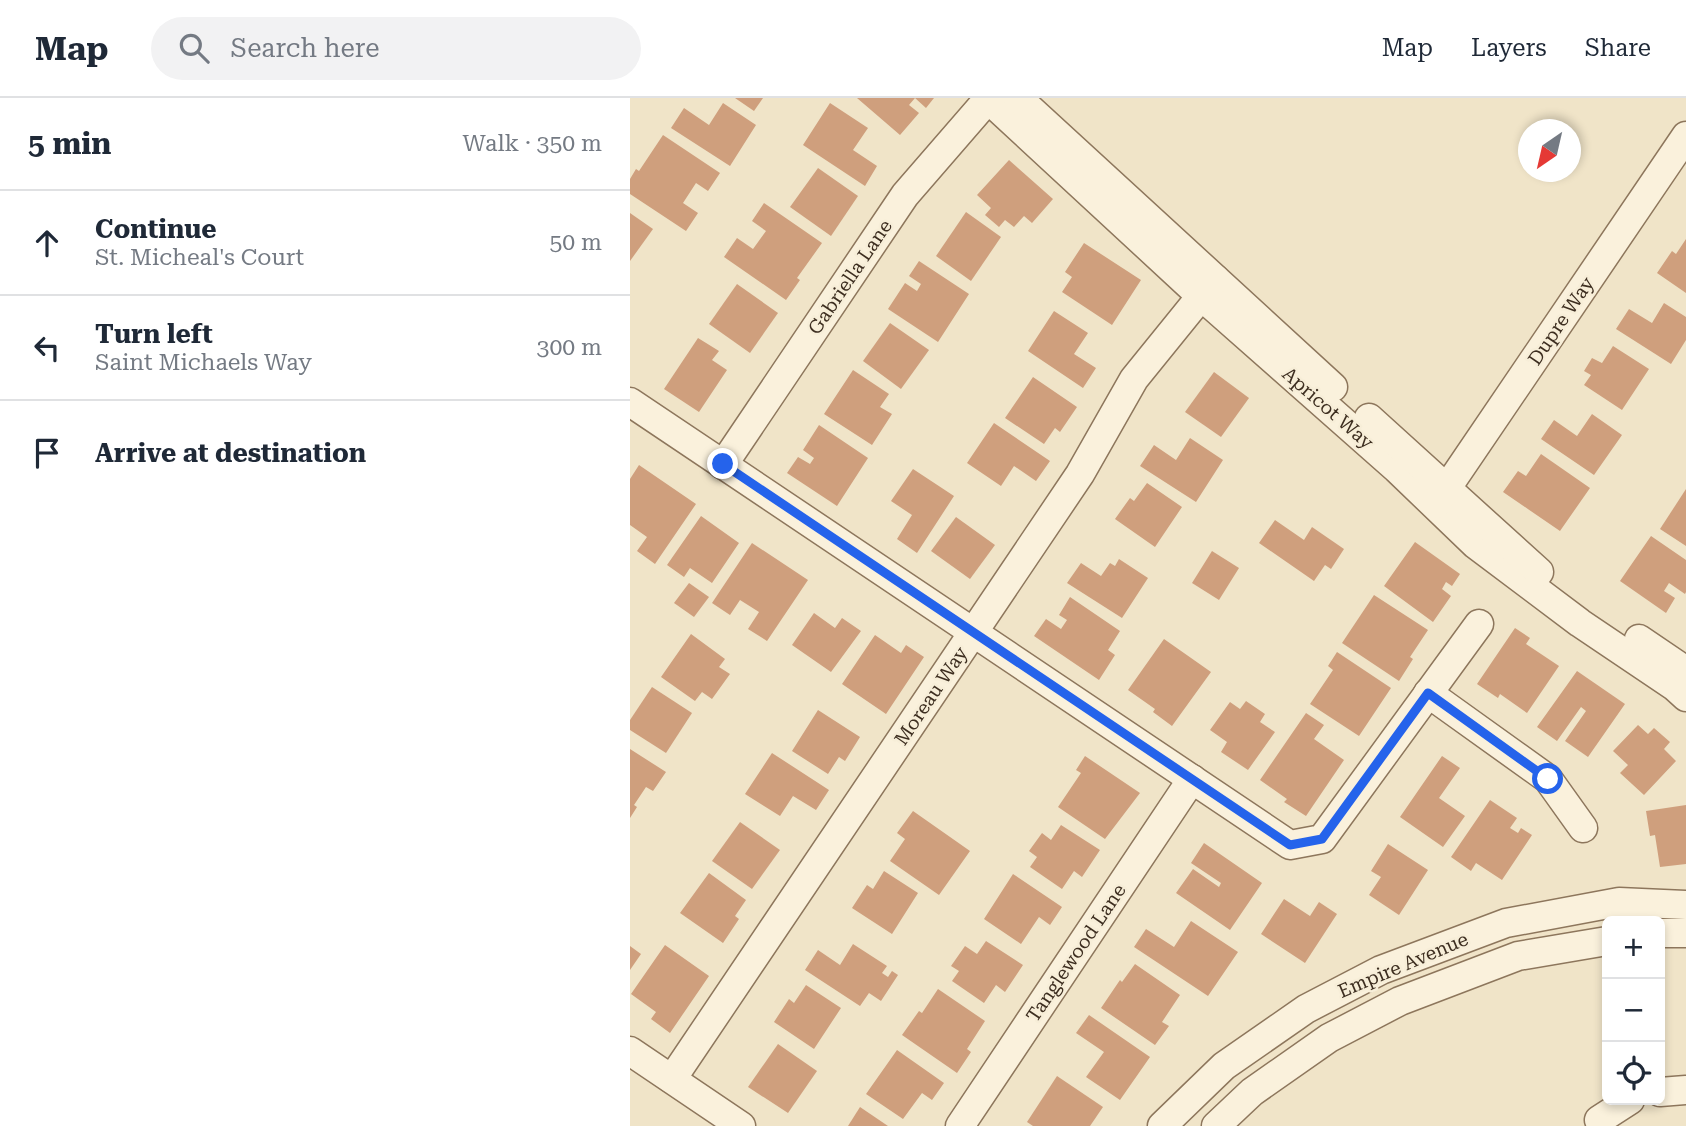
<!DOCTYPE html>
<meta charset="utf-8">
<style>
body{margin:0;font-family:"Roboto Serif",serif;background:#f2f2f3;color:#1f2937}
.controls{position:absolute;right:21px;bottom:21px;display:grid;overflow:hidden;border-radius:10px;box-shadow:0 4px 10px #0003}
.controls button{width:63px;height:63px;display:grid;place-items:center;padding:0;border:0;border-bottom:2px solid #e0e1e3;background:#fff;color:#1f2937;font:35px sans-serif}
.compass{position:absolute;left:888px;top:21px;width:63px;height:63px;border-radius:50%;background:#fff;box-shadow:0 4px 10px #0003;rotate:214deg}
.stop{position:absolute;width:21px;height:21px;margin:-16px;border:5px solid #2563eb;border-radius:50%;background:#fff}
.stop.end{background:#2563eb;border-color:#fff;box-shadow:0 2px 7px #0008}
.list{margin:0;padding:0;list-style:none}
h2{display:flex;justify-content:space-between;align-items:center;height:91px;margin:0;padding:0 28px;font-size:30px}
h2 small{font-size:23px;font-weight:400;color:#747a83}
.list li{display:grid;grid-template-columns:46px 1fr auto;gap:21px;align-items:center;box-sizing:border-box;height:105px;padding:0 28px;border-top:2px solid #e0e1e3}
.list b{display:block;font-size:26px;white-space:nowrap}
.list p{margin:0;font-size:23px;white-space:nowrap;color:#747a83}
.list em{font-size:23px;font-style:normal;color:#747a83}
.icon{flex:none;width:38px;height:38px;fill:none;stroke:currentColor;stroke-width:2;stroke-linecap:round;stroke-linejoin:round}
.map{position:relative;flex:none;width:1056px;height:1028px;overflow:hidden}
header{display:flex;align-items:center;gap:42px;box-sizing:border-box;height:98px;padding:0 35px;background:#fff;border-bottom:2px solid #e0e1e3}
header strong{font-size:33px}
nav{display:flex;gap:38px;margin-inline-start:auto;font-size:24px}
.search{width:490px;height:63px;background:#f2f2f3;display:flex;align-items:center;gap:18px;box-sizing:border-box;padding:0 24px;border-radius:38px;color:#747a83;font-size:26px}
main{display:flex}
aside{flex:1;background:#fff}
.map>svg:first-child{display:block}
.building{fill:#cf9f7d}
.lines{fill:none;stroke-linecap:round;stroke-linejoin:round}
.minor-casing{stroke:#8d765c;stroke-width:31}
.minor{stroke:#faf1dc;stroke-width:28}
.route{stroke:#2563eb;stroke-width:9}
.labels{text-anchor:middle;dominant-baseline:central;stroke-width:5;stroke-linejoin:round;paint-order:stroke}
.street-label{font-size:19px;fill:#3d2e20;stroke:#f7eed8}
</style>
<header>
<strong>Map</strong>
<div class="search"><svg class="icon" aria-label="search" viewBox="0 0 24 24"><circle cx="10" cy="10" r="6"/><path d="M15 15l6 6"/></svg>Search here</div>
<nav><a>Map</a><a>Layers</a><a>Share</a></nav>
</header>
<main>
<aside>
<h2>5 min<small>Walk · 350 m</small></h2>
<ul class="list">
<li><svg class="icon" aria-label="ahead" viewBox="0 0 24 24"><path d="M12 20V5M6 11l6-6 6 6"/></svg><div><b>Continue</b><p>St. Micheal's Court</p></div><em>50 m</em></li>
<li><svg class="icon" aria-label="left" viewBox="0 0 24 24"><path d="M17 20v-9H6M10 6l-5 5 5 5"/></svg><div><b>Turn left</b><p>Saint Michaels Way</p></div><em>300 m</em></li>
<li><svg class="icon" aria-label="arrive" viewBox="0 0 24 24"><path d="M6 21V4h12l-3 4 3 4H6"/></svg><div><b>Arrive at destination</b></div></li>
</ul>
</aside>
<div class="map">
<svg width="1056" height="1028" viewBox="0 0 1056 1028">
<rect width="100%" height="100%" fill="#f0e4c8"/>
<g class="building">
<path d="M105 0H133L124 13Z"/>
<path d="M227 0H304L296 10 285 0 279 7 289 15 270 37Z"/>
<path d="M93 5 126 27 100 68 41 30 54 10 79 27Z"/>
<path d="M200 5 238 30 223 52 247 68 235 88 173 47Z"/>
<path d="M33 37 90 75 78 93 66 85 53 105 68 115 56 133 0 96V81L6 71 9 73Z"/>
<path d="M379 62 423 101 402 125 394 118 384 129 375 122 369 129 355 117 361 110 347 97Z"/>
<path d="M188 70 228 98 201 138 160 109Z"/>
<path d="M134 105 192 145 167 180 170 182 156 202 94 159 107 140 123 151 136 133 122 123Z"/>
<path d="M336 114 371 139 341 183 306 158Z"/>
<path d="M0 115 23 131 0 163Z"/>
<path d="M1056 141V195L1027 175 1042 153 1046 156Z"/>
<path d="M454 145 511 182 482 227 432 194 442 179 435 174Z"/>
<path d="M289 163 339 196 308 244 258 211 275 185 287 193 291 186 279 178Z"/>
<path d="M107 186 148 215 120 255 79 226Z"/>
<path d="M1034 205 1056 219V242L1041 266 986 231 999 211 1022 225Z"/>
<path d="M424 213 458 235 444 256 466 270 453 290 398 253Z"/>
<path d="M260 225 299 252 271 291 233 263Z"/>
<path d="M68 240 89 253 82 262 97 272 69 314 34 291Z"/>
<path d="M983 248 1019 271 992 312 954 287 961 277 954 273 962 260 972 265Z"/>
<path d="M223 272 259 296 250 309 262 316 242 347 194 316Z"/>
<path d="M584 274 619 300 591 339 555 314Z"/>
<path d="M403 279 447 309 430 334 425 330 414 346 375 320Z"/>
<path d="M962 316 992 337 964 377 911 341 924 322 947 338Z"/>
<path d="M364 325 420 363 406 383 384 368 371 388 337 365Z"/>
<path d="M189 327 238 360 207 408 157 375 168 359 180 366 184 360 173 352Z"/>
<path d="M560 340 593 362 566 404 510 368 524 347 546 362Z"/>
<path d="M911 356 960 390 930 433 873 394 888 373 896 378Z"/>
<path d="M9 367 66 406 25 466 7 453 17 439 0 427V381Z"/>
<path d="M283 371 324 398 287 455 267 441 282 417 261 403Z"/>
<path d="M517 385 552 409 525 449 485 421 500 400 504 403Z"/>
<path d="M1056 391V448L1030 431Z"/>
<path d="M71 418 109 445 82 485 60 470 54 479 37 467Z"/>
<path d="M326 419 365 447 340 481 301 453Z"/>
<path d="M645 422 674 442 682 429 714 451 701 471 695 467 684 483 629 445Z"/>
<path d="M1021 438 1056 462V494L1055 496 1039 485 1034 493 1045 500 1036 515 990 483Z"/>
<path d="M785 444 830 476 822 488 816 484 812 491 821 498 803 524 754 488Z"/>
<path d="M122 445 178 482 137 543 118 531 129 514 110 502 100 517 82 505Z"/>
<path d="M582 453 609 470 589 502 562 485Z"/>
<path d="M489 461 518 480 492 520 437 485 451 465 471 478 480 465 485 468Z"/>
<path d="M59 485 79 499 64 519 44 505Z"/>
<path d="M744 497 798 532 780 559 783 561 769 583 712 545Z"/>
<path d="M440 499 490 533 478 552 485 557 469 582 404 538 416 521 431 531 437 522 429 517Z"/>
<path d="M184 515 205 530 212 520 231 533 201 574 162 547Z"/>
<path d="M885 530 900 540 896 546 929 568 897 615 870 596 868 600 847 586Z"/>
<path d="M61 536 95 561 89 569 100 576 82 601 72 594 65 603 31 579Z"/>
<path d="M245 537 271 555 276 547 294 559 256 616 212 586Z"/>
<path d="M534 541 581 574 542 628 523 614 525 611 498 592Z"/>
<path d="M707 554 761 590 729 638 680 606 703 572 698 568Z"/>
<path d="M947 573 995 606 958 659 935 643 956 613 951 609 927 643 907 629Z"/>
<path d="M22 589 62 615 36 655 0 632V622Z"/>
<path d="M616 603 635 616 630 624 645 634 618 672 591 654 597 644 580 632 600 604 610 611Z"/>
<path d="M188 612 230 639 215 663 209 659 198 676 162 653Z"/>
<path d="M676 615 694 627 684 641 714 662 676 718 654 704 657 701 630 682Z"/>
<path d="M1008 627 1018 636 1024 630 1040 644 1034 651 1046 663 1014 697 990 675 998 667 983 653Z"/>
<path d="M0 651 36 674 23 693 16 689 4 707 7 709 0 720Z"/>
<path d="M142 655 199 692 186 712 163 698 150 718 115 696Z"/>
<path d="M455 658 510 695 475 741 428 709 451 675 446 672Z"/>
<path d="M812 658 830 670 809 700 835 718 813 749 770 719Z"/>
<path d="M860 702 887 720 880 730 888 735 891 730 902 737 872 782 846 765 841 773 821 759Z"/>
<path d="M1056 707V766L1030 769 1025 737 1020 738 1016 713Z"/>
<path d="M283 713 340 753 309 797 260 763 275 741 267 735Z"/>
<path d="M110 724 150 752 122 791 82 763Z"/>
<path d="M431 727 470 752 452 779 444 773 432 791 400 769 407 759 399 753 412 735 421 742Z"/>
<path d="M574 745 632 785 600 832 546 795 563 771 589 789 591 785 561 765Z"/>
<path d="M758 746 798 772 769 817 739 797 751 779 741 773Z"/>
<path d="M254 773 288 795 262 836 222 810 237 787 243 791Z"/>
<path d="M79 775 116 802 105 818 109 821 93 845 50 815Z"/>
<path d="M383 776 432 809 420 827 409 819 391 846 354 821Z"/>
<path d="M654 801 680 818 689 804 707 816 675 865 631 836Z"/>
<path d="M561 823 608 854 578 898 504 849 516 831 544 849Z"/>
<path d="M356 843 393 867 375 894 366 887 354 905 322 883 329 873 321 868 335 848 347 856Z"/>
<path d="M223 846 257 868 252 875 258 879 262 873 268 877 251 903 239 895 230 908 175 872 188 852 210 867Z"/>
<path d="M35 847 79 878 40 935 21 921 26 914 1 896Z"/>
<path d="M0 848 11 856 0 872Z"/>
<path d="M505 866 550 897 532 924 539 928 525 947 471 910 490 882 492 884Z"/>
<path d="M176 887 211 910 184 951 144 924 159 901 164 905Z"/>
<path d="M308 891 355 923 337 951 341 954 327 975 272 937 289 913 292 915Z"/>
<path d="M459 917 520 959 490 1002 456 979 474 954 446 935Z"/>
<path d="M148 946 187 973 158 1015 118 989Z"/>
<path d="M267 952 314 985 302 1002 292 995 273 1021 236 996Z"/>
<path d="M427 978 473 1009 460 1028H403L397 1024Z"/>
<path d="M230 1009 258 1028H218Z"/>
</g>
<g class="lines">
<g class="minor-casing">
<g id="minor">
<path d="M357 0 571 198 767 371 845 446 950 525 1045 589 1056 599"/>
<path d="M388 0 703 289"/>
<path d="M0 304 660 747 692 741 849 526"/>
<path d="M739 320 909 474"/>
<path d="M93 367 275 97 359 0"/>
<path d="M806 406 1056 38"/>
<path d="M1009 541 1056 573"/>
<path d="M798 595 918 681 953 730"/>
<path d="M1030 835H1056"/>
<path d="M0 953 111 1028"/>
<path d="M42 981 450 376 504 281 585 181"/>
<path d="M1030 994 1056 992"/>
<path d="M969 1022 1000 1002"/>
<path d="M330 1028 562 681"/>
<path d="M532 1028 594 968 676 911 751 872 876 825 989 804 1056 807"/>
<path d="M586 1028 622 994 699 940 770 903 888 858 977 843"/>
</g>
</g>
<use href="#minor" class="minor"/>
</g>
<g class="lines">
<path class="route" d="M93 366 660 747 692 741 798 595 918 681"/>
</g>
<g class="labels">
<g class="street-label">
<text transform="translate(220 179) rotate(-56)">Gabriella Lane</text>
<text transform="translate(931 223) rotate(-56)">Dupre Way</text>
<text transform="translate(698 310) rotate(41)">Apricot Way</text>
<text transform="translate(301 598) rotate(-56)">Moreau Way</text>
<text transform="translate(446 855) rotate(-56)">Tanglewood Lane</text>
<text transform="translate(773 867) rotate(-23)">Empire Avenue</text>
</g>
</g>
</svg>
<div class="controls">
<button>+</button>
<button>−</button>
<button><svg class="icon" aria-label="locate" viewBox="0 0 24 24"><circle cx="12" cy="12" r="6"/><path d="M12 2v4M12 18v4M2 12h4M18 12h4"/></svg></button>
</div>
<svg class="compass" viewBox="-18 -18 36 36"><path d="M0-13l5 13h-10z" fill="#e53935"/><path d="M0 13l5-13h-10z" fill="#747a83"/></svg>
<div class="stop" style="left:918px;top:681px"></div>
<div class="stop end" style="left:93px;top:366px"></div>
</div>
</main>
